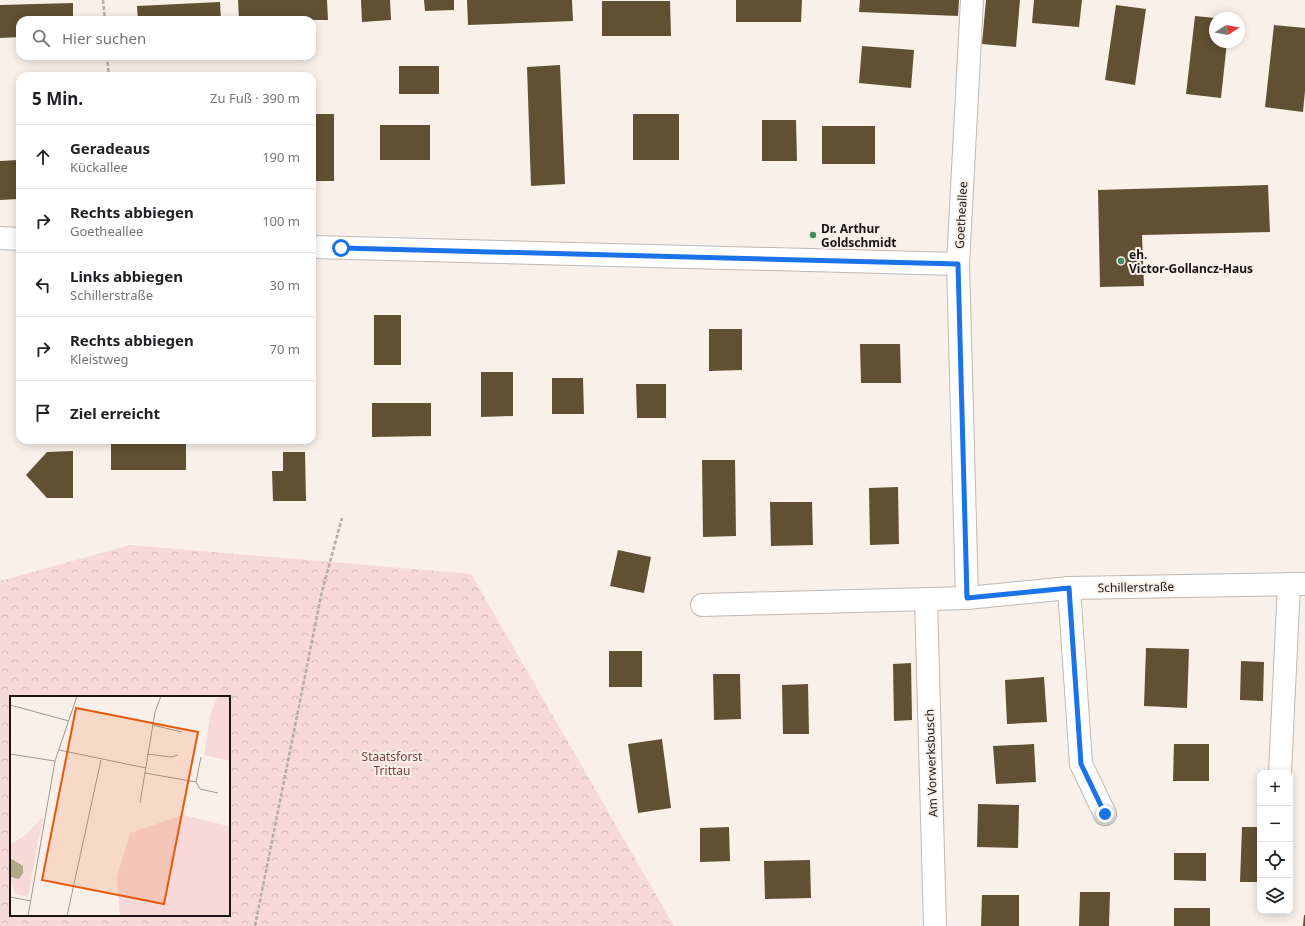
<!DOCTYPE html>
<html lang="de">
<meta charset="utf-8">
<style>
body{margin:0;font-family:"Noto Sans",sans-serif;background:#f2f2f2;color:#202124}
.controls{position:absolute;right:12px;bottom:12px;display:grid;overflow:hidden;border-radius:8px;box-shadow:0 2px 10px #0003}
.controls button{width:36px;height:36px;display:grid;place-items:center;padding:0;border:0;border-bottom:1px solid #e0e0e0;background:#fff;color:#202124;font:20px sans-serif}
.compass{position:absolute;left:1209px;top:12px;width:36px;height:36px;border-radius:50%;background:#fff;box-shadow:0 2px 10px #0003;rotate:79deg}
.stop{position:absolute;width:12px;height:12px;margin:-9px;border:3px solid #1a73e8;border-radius:50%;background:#fff}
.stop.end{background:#1a73e8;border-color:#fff;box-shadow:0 1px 4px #0008}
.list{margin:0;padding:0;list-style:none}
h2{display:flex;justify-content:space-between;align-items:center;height:52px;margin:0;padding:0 16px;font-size:17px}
h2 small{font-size:13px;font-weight:400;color:#757577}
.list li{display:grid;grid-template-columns:26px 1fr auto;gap:12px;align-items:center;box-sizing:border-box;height:64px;padding:0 16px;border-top:1px solid #e0e0e0}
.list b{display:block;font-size:15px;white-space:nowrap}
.list p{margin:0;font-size:13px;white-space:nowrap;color:#757577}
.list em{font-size:13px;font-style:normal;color:#757577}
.icon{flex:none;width:22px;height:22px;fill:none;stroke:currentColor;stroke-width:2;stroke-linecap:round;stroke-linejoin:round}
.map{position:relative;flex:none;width:1305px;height:926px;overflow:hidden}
.search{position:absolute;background:#fff;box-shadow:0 2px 10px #0003;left:16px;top:16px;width:300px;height:44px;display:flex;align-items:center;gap:10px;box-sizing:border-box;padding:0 14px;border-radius:12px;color:#757577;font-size:15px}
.panel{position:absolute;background:#fff;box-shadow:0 2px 10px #0003;left:16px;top:72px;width:300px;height:372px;border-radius:12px}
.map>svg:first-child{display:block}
.forest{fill:url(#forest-crowns);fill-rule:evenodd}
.building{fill:#625032}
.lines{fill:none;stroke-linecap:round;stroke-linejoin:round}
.minor-casing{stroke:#c1b8b2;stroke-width:24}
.path{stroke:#b4ada8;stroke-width:2.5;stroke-dasharray:4 2;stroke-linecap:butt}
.minor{stroke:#fff;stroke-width:22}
.route{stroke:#1a73e8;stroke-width:5}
.poi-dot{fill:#3e9061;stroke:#f9f0e9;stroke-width:1.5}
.labels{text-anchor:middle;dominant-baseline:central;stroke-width:4;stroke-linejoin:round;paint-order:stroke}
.street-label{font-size:12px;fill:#191614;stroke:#f9f0e9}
.poi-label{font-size:12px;font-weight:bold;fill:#191614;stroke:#f9f0e9;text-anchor:start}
.park-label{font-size:12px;fill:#7d4242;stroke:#f9f0e9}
.inset-road{fill:none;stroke:#9f9994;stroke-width:1}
.view{fill:#e8590c;fill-opacity:0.15;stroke:#e8590c;stroke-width:2}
.inset-edge{fill:none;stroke:#191614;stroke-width:2}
</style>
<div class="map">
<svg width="1305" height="926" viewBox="0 0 1305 926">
<defs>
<pattern id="forest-crowns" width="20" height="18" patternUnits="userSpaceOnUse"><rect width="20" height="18" fill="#f7d9d7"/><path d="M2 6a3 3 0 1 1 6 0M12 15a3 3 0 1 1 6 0" fill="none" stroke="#d3bab8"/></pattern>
</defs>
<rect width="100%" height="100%" fill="#f9f0e9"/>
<path class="forest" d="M130 545 471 574 674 926H0V581ZM11 697H229V915H11Z"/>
<g class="building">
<path d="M238 0H327L328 20H239Z"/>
<path d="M361 0H390L391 20 362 22Z"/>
<path d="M424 0H454V10L425 11Z"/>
<path d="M467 0H572L573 21 468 25Z"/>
<path d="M736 0H802L801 22H736Z"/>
<path d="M860 0H959L958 16 859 12Z"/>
<path d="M986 0H1020L1016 47 982 44Z"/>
<path d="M1034 0H1082L1079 27 1032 23Z"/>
<path d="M602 1H670L671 36H602Z"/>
<path d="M220 2 221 20H138L137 6Z"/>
<path d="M73 3V20H20V37L0 38V5Z"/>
<path d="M1116 5 1146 9 1135 85 1105 80Z"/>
<path d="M1195 16 1215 18V42H1227L1221 98 1186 94Z"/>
<path d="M1274 25 1305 28V91L1303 112 1265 107Z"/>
<path d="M862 46 914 50 911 88 859 83Z"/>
<path d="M560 65 565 184 531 186 527 67Z"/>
<rect x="399" y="66" width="40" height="28"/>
<rect x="312" y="114" width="22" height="67"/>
<rect x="633" y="114" width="46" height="46"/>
<path d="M762 120H796L797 161H762Z"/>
<rect x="380" y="125" width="50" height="35"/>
<rect x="822" y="126" width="53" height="38"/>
<path d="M18 160V199L0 200V161Z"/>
<path d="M1268 185 1270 232 1142 235 1144 286 1100 287 1098 190Z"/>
<rect x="374" y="315" width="27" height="50"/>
<path d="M709 329H742V370L709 371Z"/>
<path d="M860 344H900L901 383H861Z"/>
<path d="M481 372H513V416L481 417Z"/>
<path d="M552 378H583L584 414H552Z"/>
<path d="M636 384H666V418H637Z"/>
<path d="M372 403H431V436L372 437Z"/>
<rect x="111" y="440" width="75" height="30"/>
<path d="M73 451V498H47L26 475 47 452Z"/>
<path d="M283 452H305L306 501H273L272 471H283Z"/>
<path d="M702 460H735L736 536 703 537Z"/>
<path d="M898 487 899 544 870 545 869 488Z"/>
<path d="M770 502H812L813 545 771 546Z"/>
<path d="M618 550 651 557 644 593 610 586Z"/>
<path d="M1146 648 1189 649 1187 708 1144 706Z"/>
<rect x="609" y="651" width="33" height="36"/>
<path d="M1241 661 1264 662 1263 701 1240 700Z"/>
<path d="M911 663 912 720 894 721 893 664Z"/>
<path d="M713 674H740L741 719 714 720Z"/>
<path d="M1044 677 1047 722 1007 724 1005 680Z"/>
<path d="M808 684 809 734H783L782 685Z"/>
<path d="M662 739 671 808 638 813 628 744Z"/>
<path d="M1034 744 1036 782 996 784 993 746Z"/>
<path d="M1174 744H1209V781H1173Z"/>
<path d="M978 804 1019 805 1018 848 977 847Z"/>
<path d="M729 827 730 861 700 862V828Z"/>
<path d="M1242 827H1260V882H1240Z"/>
<path d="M1174 853H1206V881L1174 880Z"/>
<path d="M810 860 811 898 765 899 764 861Z"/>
<path d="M1080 892H1110L1109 926H1079Z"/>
<path d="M982 895H1019V926H981Z"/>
<rect x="1174" y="908" width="36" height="18"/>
<path d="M1304 915H1305V926H1303Z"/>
</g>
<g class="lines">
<g class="minor-casing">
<g id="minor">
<path d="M0 238 20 239"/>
<path d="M312 247 958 264"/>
<path d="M1069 588 1081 764 1105 814"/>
<path d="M967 598 958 264 972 0"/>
<path d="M926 599 935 926"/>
<path d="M702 605 967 598 1069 588 1305 584"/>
<path d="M1280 773 1289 584"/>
</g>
</g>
<g class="path">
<path d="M103 0 105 20"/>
<path d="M107 56 109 76"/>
<path d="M255 926 322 591 342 518"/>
</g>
<use href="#minor" class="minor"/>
</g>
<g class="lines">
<path class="route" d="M341 248 958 264 967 598 1069 588 1081 764 1105 814"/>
</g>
<g class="poi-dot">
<circle cx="813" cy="235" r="4"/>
<circle cx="1121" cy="261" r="4"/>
</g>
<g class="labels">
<g class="street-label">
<text transform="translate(961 215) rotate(-87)">Goetheallee</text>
<text transform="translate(1136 587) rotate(-1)">Schillerstraße</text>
<text transform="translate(931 763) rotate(-92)">Am Vorwerksbusch</text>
</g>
<g class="poi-label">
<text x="821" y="228">Dr. Arthur<tspan x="821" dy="14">Goldschmidt</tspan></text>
<text x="1129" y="254">eh.<tspan x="1129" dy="14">Victor-Gollancz-Haus</tspan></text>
</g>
<g class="park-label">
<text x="392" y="756">Staatsforst<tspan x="392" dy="14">Trittau</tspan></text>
</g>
</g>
<g transform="translate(10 696)">
<rect width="220" height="220" fill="#f9f0e9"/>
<path d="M208 0H220V65L194 59 201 16ZM173 119 218 130 220 124V220H110L107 181 120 137Z" fill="#f7d9d7"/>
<path d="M33 120 18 201 6 198 0 184V181L5 183 0 149 16 139Z" fill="#f7d9d7"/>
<path d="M0 162 13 170V177L9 183 0 181Z" fill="#b1a985"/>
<path class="inset-road" d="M0 9 59 25M142 29 172 36M49 54 136 72M0 58 45 65M137 58 161 61 168 59M135 77 186 86 190 93 208 97M186 86 191 61M130 107 145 16 151 0M0 201 21 205M18 220 45 65 67 0M57 220 91 64"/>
<path class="view" d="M66 12 188 36 154 208 32 184Z"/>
<rect width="220" height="220" class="inset-edge"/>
</g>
</svg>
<div class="controls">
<button>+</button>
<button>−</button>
<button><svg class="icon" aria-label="locate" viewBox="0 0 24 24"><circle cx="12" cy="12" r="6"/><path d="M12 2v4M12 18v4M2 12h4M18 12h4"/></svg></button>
<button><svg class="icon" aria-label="layers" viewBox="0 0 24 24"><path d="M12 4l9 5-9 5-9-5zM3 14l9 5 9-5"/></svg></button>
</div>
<svg class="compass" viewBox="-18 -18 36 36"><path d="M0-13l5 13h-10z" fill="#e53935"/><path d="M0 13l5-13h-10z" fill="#757577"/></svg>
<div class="stop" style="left:341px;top:248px"></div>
<div class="stop end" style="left:1105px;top:814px"></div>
<div class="search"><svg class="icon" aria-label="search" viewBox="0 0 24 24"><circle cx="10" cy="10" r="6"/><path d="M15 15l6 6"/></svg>Hier suchen</div>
<section class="panel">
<h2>5 Min.<small>Zu Fuß · 390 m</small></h2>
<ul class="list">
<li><svg class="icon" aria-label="ahead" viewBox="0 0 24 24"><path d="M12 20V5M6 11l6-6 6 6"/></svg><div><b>Geradeaus</b><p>Kückallee</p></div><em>190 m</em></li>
<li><svg class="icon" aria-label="right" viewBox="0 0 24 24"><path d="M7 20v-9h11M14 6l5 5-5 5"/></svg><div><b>Rechts abbiegen</b><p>Goetheallee</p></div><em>100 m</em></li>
<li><svg class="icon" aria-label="left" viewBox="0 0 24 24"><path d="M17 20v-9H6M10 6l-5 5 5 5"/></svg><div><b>Links abbiegen</b><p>Schillerstraße</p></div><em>30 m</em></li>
<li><svg class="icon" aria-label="right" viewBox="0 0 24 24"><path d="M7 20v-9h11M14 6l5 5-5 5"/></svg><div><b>Rechts abbiegen</b><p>Kleistweg</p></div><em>70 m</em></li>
<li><svg class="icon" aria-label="arrive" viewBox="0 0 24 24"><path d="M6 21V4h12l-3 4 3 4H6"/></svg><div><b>Ziel erreicht</b></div></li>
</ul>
</section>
</div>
